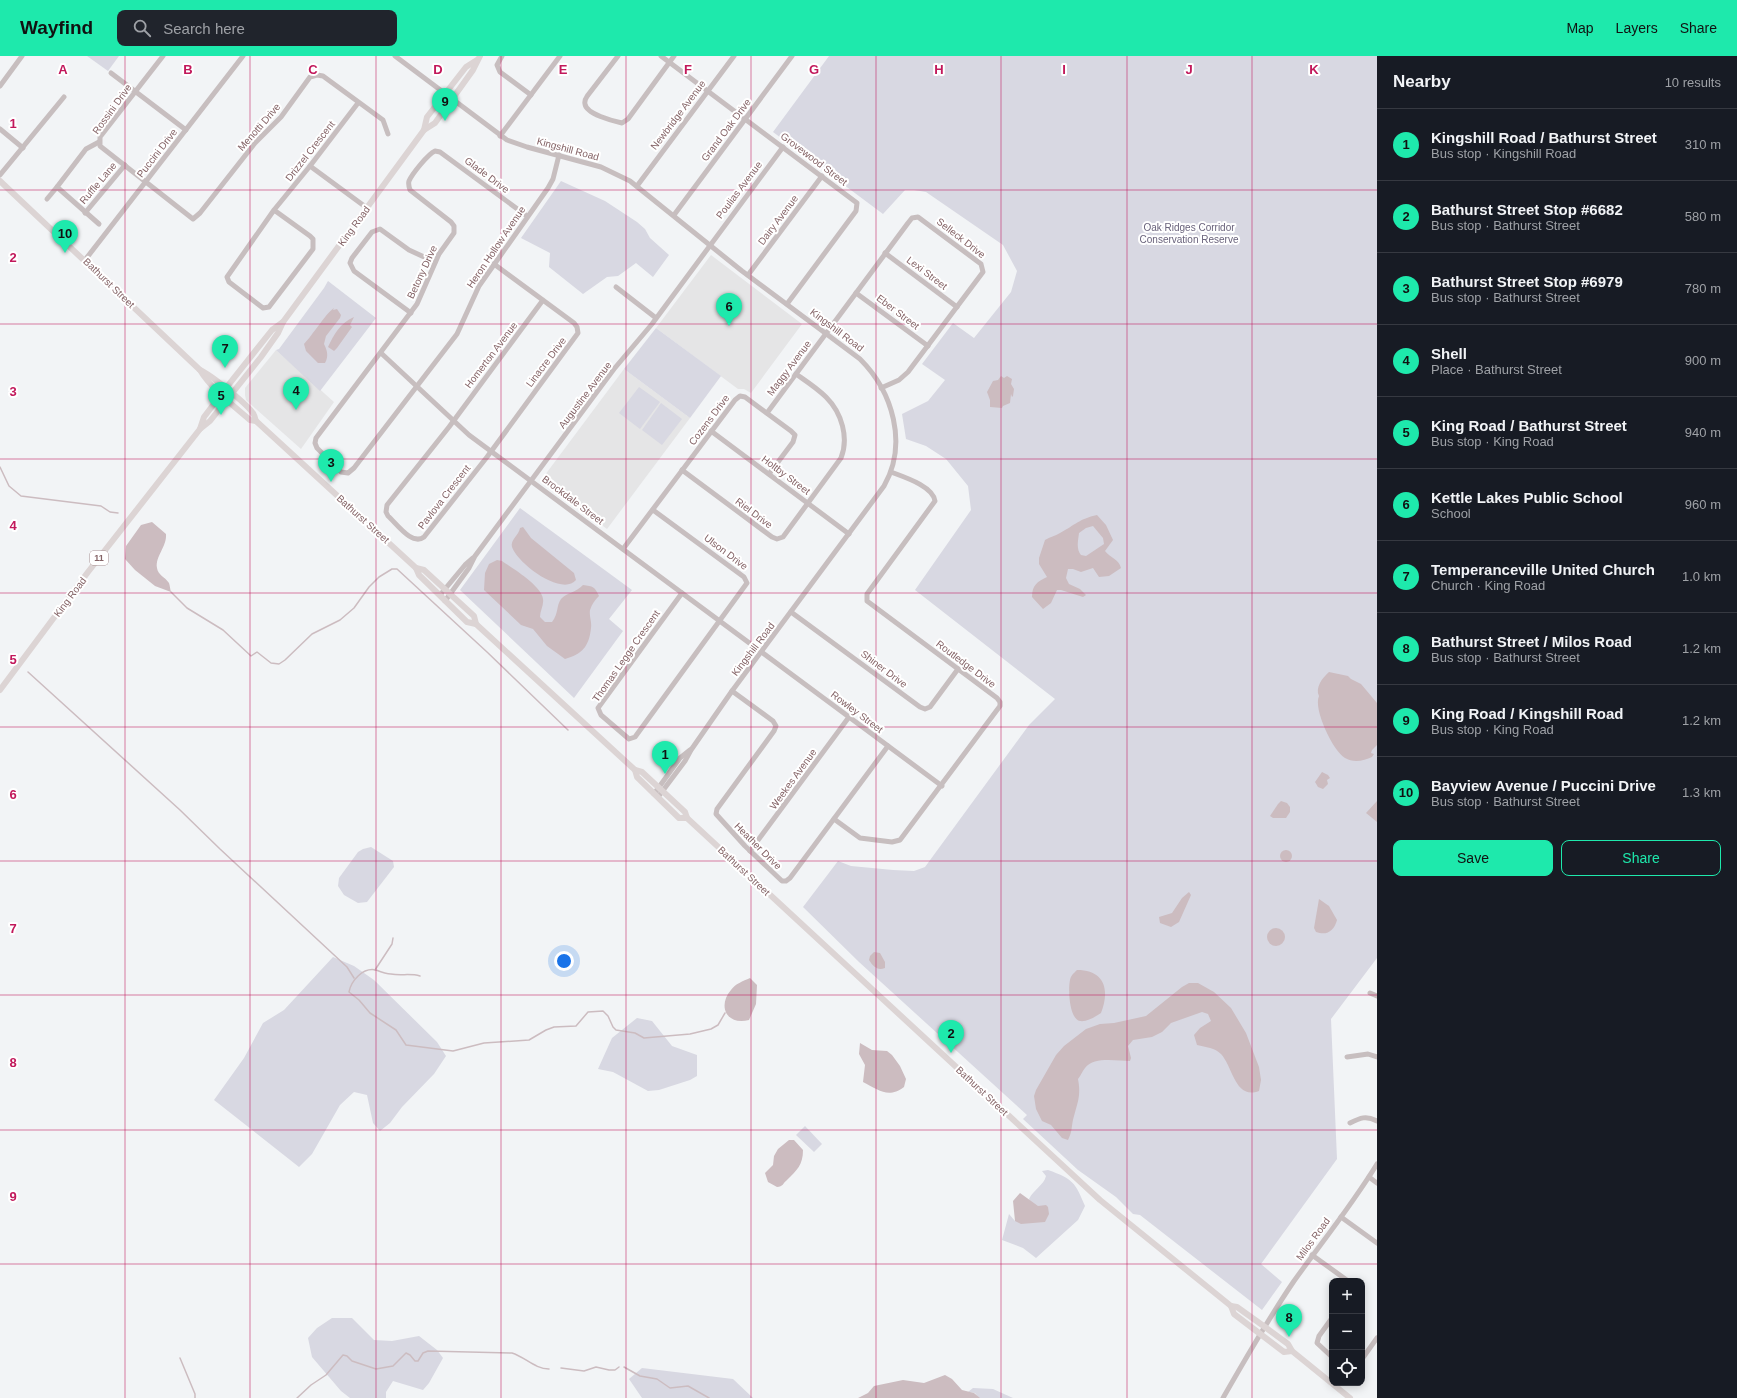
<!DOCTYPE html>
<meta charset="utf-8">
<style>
body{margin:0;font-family:Helvetica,sans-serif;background:#20242c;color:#f1f3f6}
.controls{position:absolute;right:12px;bottom:12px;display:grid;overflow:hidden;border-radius:8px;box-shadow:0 2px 10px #0003}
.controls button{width:36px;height:36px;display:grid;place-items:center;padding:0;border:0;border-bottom:1px solid #363941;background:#171b24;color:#f1f3f6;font:20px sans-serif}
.you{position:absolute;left:564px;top:905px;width:14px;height:14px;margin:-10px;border:3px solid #fff;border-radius:50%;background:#1a73e8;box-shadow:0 0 0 6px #1a73e833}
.badge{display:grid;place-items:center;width:26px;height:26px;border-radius:50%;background:#1ee9ac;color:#111;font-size:13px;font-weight:700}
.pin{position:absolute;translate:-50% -33px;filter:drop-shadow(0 1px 2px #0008)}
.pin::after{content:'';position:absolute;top:21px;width:14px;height:12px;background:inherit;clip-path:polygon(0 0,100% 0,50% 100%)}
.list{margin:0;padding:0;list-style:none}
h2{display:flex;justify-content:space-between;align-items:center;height:52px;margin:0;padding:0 16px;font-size:17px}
h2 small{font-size:13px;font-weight:400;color:#9ea1a6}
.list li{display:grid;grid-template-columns:26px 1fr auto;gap:12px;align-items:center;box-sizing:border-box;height:72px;padding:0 16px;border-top:1px solid #363941}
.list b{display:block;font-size:15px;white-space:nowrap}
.list p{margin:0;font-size:13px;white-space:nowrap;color:#9ea1a6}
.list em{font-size:13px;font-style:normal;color:#9ea1a6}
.actions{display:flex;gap:8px;padding:12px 16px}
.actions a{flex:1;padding:9px 0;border:1px solid #1ee9ac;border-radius:8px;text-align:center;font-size:14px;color:#1ee9ac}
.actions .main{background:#1ee9ac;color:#111}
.icon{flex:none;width:22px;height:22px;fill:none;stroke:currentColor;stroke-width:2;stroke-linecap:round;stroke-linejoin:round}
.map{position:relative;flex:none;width:1377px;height:1342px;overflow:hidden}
header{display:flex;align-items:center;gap:24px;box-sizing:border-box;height:56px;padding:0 20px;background:#1ee9ac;color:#111}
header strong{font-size:19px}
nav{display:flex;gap:22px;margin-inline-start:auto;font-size:14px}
.search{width:280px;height:36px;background:#20242c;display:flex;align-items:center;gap:10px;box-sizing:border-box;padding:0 14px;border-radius:8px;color:#9ea1a6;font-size:15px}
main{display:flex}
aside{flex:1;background:#171b24}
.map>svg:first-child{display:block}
.built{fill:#e5e5e6}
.green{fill:#d8d8e2}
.water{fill:#ccbcc0;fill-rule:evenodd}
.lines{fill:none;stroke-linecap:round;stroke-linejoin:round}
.stream{stroke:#ccbcc0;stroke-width:1.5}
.minor{stroke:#c7bebf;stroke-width:5}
.major{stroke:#dcd4d4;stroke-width:6}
.grid{fill:none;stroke:#c2185b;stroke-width:1;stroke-opacity:0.55}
.labels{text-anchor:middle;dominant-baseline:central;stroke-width:4;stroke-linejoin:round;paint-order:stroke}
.shield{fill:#fff;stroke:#a99294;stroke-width:1}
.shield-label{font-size:9px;font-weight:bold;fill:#846366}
.street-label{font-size:10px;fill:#846366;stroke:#fff}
.park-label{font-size:10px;fill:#69627b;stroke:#fff}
.grid-label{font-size:13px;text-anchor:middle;font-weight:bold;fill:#c2185b;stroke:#fff;stroke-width:4;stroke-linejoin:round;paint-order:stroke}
</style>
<header>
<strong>Wayfind</strong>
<div class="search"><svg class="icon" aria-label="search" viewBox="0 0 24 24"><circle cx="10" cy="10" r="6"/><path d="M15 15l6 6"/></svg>Search here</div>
<nav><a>Map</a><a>Layers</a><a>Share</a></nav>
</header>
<main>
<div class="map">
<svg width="1377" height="1342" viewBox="0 0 1377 1342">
<rect width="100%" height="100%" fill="#f2f4f6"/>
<g class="built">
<path d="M711 199 802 268 751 337 744 333H738L656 272Z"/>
<path d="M276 294 334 346 301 393 246 344 245 339V332Z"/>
<path d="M624 313 690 362 607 473 543 425 542 423Z"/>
</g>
<g class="green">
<path d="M87 0H119L108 15Z"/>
<path d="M829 0H1377V902L1331 963 1337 1103 1261 1208 1282 1226 1262 1254 1140 1159 1133 1158 1116 1141 1078 1114 1023 1063 1027 1059 859 906 803 851 838 805 851 810 893 814 914 815 925 811 1029 669 1055 643 915 534 971 454 968 430 946 403 926 390 906 383 902 358 928 345 945 324 922 308 953 267 974 282 1011 236 1017 215 1003 189 926 136 914 134H905L883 158 773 76Z"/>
<path d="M561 125 605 145 637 166 645 173 650 182 669 199 653 221 636 207 618 220 607 221 583 238 549 211 550 197 521 182Z"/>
<path d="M328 225 376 262 320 335 276 294 279 293 324 232Z"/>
<path d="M656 272 721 320 690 362 624 313Z"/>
<path d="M639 331 660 346 640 373 619 357Z"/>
<path d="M661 347 682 363 662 389 642 374Z"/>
<path d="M520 452 632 534 609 563 623 575 574 642 460 534Z"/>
<path d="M371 791 393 805 394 811 367 846 358 847 344 839 338 830 339 822 358 796 363 793Z"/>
<path d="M333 901 354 910 374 924 437 986 446 1000 434 1018 402 1051 390 1067 380 1075 373 1067 367 1039 354 1036 340 1049 312 1098 299 1111 214 1044 244 1002 263 967 284 954Z"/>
<path d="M637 962 652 965 672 990 697 999V1020L690 1024 659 1034 648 1035 613 1016 598 1013 612 982Z"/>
<path d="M805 1070 822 1088 814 1096 796 1079Z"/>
<path d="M1048 1114C1073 1123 1075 1126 1085 1150L1078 1164 1036 1202 1023 1192 1002 1184 1009 1158 1015 1165H1019L1031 1147 1029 1143C1033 1134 1044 1129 1046 1120L1042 1115Z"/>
<path d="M332 1262H352L374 1284 392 1285 419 1280 437 1294 443 1302 429 1327 423 1334 393 1325 386 1336V1342H350L341 1335 312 1301 308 1282 317 1272Z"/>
<path d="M642 1312 733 1323 753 1342H642L629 1323Z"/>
<path d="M973 1332 993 1333 1013 1342H979L975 1337 968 1336Z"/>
</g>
<g class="water">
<path d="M334 252 333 254 337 253 341 259 340 262 326 280 324 288C327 294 329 300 325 307H318L306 295 304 288C312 280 326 257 334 252Z"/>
<path d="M354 261 350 269 352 271 337 292 334 295 328 291C334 278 340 267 354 261Z"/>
<path d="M1001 320 1004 322 1007 320 1012 323 1011 328 1014 333 1013 340 1012 341 1011 338 1010 347 1003 350 1002 352 990 351V344L987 336 993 325 998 324Z"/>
<path d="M1097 459 1106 469 1113 484 1105 495C1110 502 1119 503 1121 512L1109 520 1099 521 1093 512 1081 516 1073 513H1068L1066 522 1069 528 1080 533 1086 539 1083 541 1061 534H1057L1051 547 1043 553 1032 541C1032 529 1037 526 1047 521L1039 508V502L1045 484C1050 481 1055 480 1060 477 1075 469 1079 463 1097 459ZM1093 470 1103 482 1104 488 1086 500 1081 499C1076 493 1078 485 1079 477L1086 472Z"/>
<path d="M152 466 166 478C167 491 155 500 157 512 158 519 165 521 169 527 170 530 170 533 171 536L155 530 135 514 125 503 126 490 141 469Z"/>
<path d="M523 471 531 482 574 517 576 524C562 541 517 507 512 491 510 484 519 479 520 472Z"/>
<path d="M497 504 502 505C512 512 542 530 543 543 544 549 540 555 540 561L545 566H552C559 557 556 550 561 543 566 537 577 536 583 529 593 530 595 531 599 540 595 544 592 548 590 554 589 560 592 566 591 572 589 591 582 598 565 603L547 590 533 573 521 569 484 534 485 517 489 508Z"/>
<path d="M1329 616 1348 620 1351 623 1361 628 1377 647V689L1372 694 1371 697 1374 698 1372 701C1364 705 1353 707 1345 702 1333 695 1313 653 1319 640 1315 632 1322 622 1329 616Z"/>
<path d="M1322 716 1328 719 1330 722 1327 724 1328 728 1323 733 1318 731 1315 726Z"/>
<path d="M1281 745 1287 747 1290 751V756L1286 762H1273L1270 760 1278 748Z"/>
<path d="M1377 745V766L1366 757Z"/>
<circle cx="1286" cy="800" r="6"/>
<path d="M1189 836 1191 839 1179 866 1171 871 1160 867 1159 861 1172 857 1182 842Z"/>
<path d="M1319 843 1329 850 1337 864C1334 875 1327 880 1316 876L1314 872Z"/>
<circle cx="1276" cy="881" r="9"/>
<path d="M874 896 880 897 885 906V912C877 915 873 910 869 904L870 900Z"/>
<path d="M1077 914C1105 914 1110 934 1101 957 1095 961 1087 966 1080 965 1069 963 1068 933 1070 924 1071 919 1074 917 1077 914Z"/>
<path d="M750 922 757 929 756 948 749 964C727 970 717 950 731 934 735 928 743 925 750 922Z"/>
<path d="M1189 927H1198L1214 936 1231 952 1246 977 1259 1011 1261 1024 1259 1035C1235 1044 1233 1011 1221 998 1215 992 1206 991 1197 989L1194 979 1200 972 1211 965 1208 958 1202 956 1171 967 1162 976 1152 981 1133 984 1128 990 1131 1002 1130 1005C1117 1005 1094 1000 1085 1012 1082 1016 1081 1019 1078 1023 1081 1039 1078 1045 1074 1060 1071 1070 1073 1074 1068 1084L1062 1082 1051 1069 1042 1065 1036 1053 1034 1040 1036 1034 1056 999 1064 990 1086 973 1100 968 1114 967 1146 960 1182 931Z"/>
<path d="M860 987 872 994 887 995 892 999 900 1010 906 1023 904 1031C888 1043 879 1034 863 1026L865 1009 859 998Z"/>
<path d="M789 1084H794L803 1094C803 1109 797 1114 787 1124 783 1127 783 1131 777 1131L768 1126 765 1117 773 1109 774 1100 778 1093Z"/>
<path d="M1020 1137 1038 1150 1046 1149 1048 1151 1049 1158 1045 1166 1021 1168 1015 1165 1013 1145Z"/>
<path d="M945 1319 952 1323 962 1334 974 1337 980 1342H858L868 1337 874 1330 903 1324 924 1327Z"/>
</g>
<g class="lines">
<g class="stream">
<path d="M0 411 9 430 21 440 101 450 110 456 118 457"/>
<path d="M171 536 187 552 223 574 251 600 257 596 271 607 279 608 285 604 312 578 340 564 354 552 369 531 379 521 392 513H397L487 596 568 674"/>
<path d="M28 616 180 754 220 793 347 911 354 922"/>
<path d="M375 914 392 888 393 882"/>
<path d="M420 920C410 917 401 920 391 918 386 918 381 916 376 914 363 911 351 925 349 936L359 944 370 957 396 974 406 989 453 995 484 987 529 984 546 974 554 971 576 970 588 956 603 955 608 960 613 971 616 974 635 977 644 982 690 978 711 973 718 969 725 957"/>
<path d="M180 1302 195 1338V1342"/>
<path d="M624 1311 640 1320 657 1323 670 1332 688 1330 709 1342"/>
<path d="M561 1312 584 1315 596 1311 609 1314H615L619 1311"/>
<path d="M297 1342 311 1329 326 1319 343 1299 347 1300 352 1305 376 1313 393 1310 406 1297 410 1299 415 1305H418L423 1297 428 1295 512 1297C525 1301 535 1313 549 1313"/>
</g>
<g class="minor">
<path d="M163 0 100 81V90L193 163 200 157 255 87 281 61 310 21 317 19 323 20 383 64 388 78"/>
<path d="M395 0 507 84 527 91 601 111 630 125 742 215 860 303C893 336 908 388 884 430L732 635 691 694 685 705 658 741"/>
<path d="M502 0 497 9 500 16 531 39"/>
<path d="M618 0 588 39C586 42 584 44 585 48 586 58 613 65 622 67L628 63 674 0"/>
<path d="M661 0 857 147 856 155 787 248"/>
<path d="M111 17 186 74"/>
<path d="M0 30 22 0"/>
<path d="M0 73 23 92"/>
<path d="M500 80 560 0"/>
<path d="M99 86 86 93 57 131 99 168"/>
<path d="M310 110 367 152"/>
<path d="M0 119 64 41"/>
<path d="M637 130 734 0"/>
<path d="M47 143 57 131"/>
<path d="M274 154 310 180 313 183V193L269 251 263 252 229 226 227 221 274 154 310 110 358 47"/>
<path d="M85 157 125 109"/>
<path d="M674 159 792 0"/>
<path d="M527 160 440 96 435 95C428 98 412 118 409 125 408 128 409 131 410 134L451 166 454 170V177L439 198 417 248 316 382 315 387 317 392 341 416 348 417 354 412 457 278 479 230 548 132 553 123 559 99"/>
<path d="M885 197 957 251"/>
<path d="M85 204 243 0"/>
<path d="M494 208 574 267 577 271 578 277 487 401 424 481C412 490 397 468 388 460L386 456 387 449 449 371 543 244"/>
<path d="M748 219 822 120"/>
<path d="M616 231 656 262"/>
<path d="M856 237 928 290"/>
<path d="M411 257 354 215 350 207 352 202 372 176 380 173 409 194 435 206"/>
<path d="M381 297 469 379 942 730"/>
<path d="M767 357 908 167 912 162 918 161 981 208 983 216 908 316 899 324 881 332"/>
<path d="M711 375 849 478"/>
<path d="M682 414 772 481 777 483 783 481 841 402C849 382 842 357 826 341 817 332 806 325 796 318"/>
<path d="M653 454 744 521 747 527 635 681 629 683 601 659 598 652 682 537"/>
<path d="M623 493 735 344 740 340 745 341 791 375 795 379 793 386 769 418"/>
<path d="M440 539 465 509 473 502"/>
<path d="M445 545 469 512 475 500 614 313 652 268 783 91"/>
<path d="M791 556 920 651 925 653 930 651 958 613"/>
<path d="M732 635 773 665 776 670 774 675 717 753 716 758 745 790 782 825H786L790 822 888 690"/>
<path d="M654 738 680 702 690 694"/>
<path d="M834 763 860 782 892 786 900 784 1000 650V646L997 642 867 545V538L935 445C933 430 904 421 891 416"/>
<path d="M750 795 849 661"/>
<path d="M1370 937 1377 940"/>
<path d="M1347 1001 1368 998 1377 1001"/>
<path d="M1350 1067C1360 1062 1366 1059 1377 1065"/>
<path d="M1369 1121 1377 1127"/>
<path d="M1341 1161 1377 1187"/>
<path d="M1312 1199 1348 1225"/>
<path d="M1332 1262 1319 1280 1317 1287 1332 1301"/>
<path d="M1362 1303 1377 1282"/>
<path d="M1223 1342C1246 1302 1268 1263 1294 1225 1322 1186 1352 1149 1377 1108"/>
</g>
<g class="major">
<path d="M424 74 435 67 473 14 480 0"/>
<path d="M0 125 200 314C212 334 233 349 250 364L256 365 416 512 424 514 474 560 476 568"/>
<path d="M200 314C211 319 250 350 254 359 255 361 255 363 256 365"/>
<path d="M200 373 204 361 226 332 272 274 283 266"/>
<path d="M416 512 419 519 467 566 476 568 635 714 637 721 679 762H687"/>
<path d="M0 634 88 516 200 373 210 365 261 301 278 277 283 266 424 74 427 61 466 11 477 4"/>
<path d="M635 714 642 716 685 756 687 762 1100 1144 1231 1250 1234 1258 1284 1296 1292 1295"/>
<path d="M1231 1250 1237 1251 1265 1271 1288 1288 1292 1295 1350 1342"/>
</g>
</g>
<path class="grid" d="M125 0V1342M250 0V1342M376 0V1342M501 0V1342M626 0V1342M751 0V1342M876 0V1342M1001 0V1342M1127 0V1342M1252 0V1342M0 134H1377M0 268H1377M0 403H1377M0 537H1377M0 671H1377M0 805H1377M0 939H1377M0 1074H1377M0 1208H1377"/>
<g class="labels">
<rect class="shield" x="90" y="495" width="18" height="14" rx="3"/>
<g class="shield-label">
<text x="99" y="502">11</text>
</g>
<g class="street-label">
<text transform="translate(112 53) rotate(-54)">Rossini Drive</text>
<text transform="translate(678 59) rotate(-53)">Newbridge Avenue</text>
<text transform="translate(259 71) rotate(-49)">Menotti Drive</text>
<text transform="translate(726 74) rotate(-53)">Grand Oak Drive</text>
<text transform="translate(568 93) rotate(15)">Kingshill Road</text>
<text transform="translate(310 95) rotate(-52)">Drizzel Crescent</text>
<text transform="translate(157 97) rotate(-52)">Puccini Drive</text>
<text transform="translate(814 103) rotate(37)">Grovewood Street</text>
<text transform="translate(487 119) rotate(37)">Glade Drive</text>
<text transform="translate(98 127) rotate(-50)">Ruffle Lane</text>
<text transform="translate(739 134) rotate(-53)">Poulias Avenue</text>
<text transform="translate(778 164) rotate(-53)">Dairy Avenue</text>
<text transform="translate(354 170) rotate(-54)">King Road</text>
<text transform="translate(961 182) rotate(38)">Selleck Drive</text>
<text transform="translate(496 191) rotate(-56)">Heron Hollow Avenue</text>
<text transform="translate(422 216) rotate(-65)">Betony Drive</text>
<text transform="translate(927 217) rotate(37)">Lexi Street</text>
<text transform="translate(109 227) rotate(44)">Bathurst Street</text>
<text transform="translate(898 256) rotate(37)">Eber Street</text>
<text transform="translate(837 274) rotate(37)">Kingshill Road</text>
<text transform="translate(491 299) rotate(-53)">Homerton Avenue</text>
<text transform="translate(546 306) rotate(-53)">Linacre Drive</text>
<text transform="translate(789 312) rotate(-53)">Maggy Avenue</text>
<text transform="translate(585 339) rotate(-53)">Augustine Avenue</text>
<text transform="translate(709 364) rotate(-53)">Cozens Drive</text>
<text transform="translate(786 419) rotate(37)">Holtby Street</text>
<text transform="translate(444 441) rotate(-52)">Pavlova Crescent</text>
<text transform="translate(573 444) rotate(37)">Brockdale Street</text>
<text transform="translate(754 457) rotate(37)">Riel Drive</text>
<text transform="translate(363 463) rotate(42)">Bathurst Street</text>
<text transform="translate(726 496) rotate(37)">Ulson Drive</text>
<text transform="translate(70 541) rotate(-53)">King Road</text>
<text transform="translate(753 593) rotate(-53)">Kingshill Road</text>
<text transform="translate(626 600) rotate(-55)">Thomas Legge Crescent</text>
<text transform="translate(966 608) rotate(37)">Routledge Drive</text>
<text transform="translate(884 613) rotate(37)">Shiner Drive</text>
<text transform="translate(857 656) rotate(37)">Rowley Street</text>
<text transform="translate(793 723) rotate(-54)">Weekes Avenue</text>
<text transform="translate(758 790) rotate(45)">Heather Drive</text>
<text transform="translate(744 815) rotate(43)">Bathurst Street</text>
<text transform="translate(982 1035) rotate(43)">Bathurst Street</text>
<text transform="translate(1313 1183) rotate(-54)">Milos Road</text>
</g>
<g class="park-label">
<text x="1189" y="171">Oak Ridges Corridor<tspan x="1189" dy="12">Conservation Reserve</tspan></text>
</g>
</g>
<g class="grid-label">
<text x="63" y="18">A</text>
<text x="188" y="18">B</text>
<text x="313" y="18">C</text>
<text x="438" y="18">D</text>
<text x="563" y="18">E</text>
<text x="688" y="18">F</text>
<text x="814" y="18">G</text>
<text x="939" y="18">H</text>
<text x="1064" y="18">I</text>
<text x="1189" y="18">J</text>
<text x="1314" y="18">K</text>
<text x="13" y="72">1</text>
<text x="13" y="206">2</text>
<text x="13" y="340">3</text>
<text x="13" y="474">4</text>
<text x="13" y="608">5</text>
<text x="13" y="743">6</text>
<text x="13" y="877">7</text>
<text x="13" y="1011">8</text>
<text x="13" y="1145">9</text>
</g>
</svg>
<div class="controls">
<button>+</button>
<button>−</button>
<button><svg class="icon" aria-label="locate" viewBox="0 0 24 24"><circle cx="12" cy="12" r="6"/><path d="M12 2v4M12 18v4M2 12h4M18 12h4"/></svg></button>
</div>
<div class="you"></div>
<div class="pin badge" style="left:665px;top:718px">1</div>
<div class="pin badge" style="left:951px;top:997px">2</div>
<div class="pin badge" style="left:331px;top:426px">3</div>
<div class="pin badge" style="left:296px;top:354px">4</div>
<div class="pin badge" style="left:221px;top:359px">5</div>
<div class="pin badge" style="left:729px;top:270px">6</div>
<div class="pin badge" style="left:225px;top:312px">7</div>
<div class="pin badge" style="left:1289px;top:1281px">8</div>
<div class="pin badge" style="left:445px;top:65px">9</div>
<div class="pin badge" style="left:65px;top:197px">10</div>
</div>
<aside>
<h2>Nearby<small>10 results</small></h2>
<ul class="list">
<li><span class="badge">1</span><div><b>Kingshill Road / Bathurst Street</b><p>Bus stop · Kingshill Road</p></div><em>310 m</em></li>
<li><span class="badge">2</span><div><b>Bathurst Street Stop #6682</b><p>Bus stop · Bathurst Street</p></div><em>580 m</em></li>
<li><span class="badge">3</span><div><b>Bathurst Street Stop #6979</b><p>Bus stop · Bathurst Street</p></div><em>780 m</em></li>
<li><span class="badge">4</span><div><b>Shell</b><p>Place · Bathurst Street</p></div><em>900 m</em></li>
<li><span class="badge">5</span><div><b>King Road / Bathurst Street</b><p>Bus stop · King Road</p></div><em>940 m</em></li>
<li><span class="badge">6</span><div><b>Kettle Lakes Public School</b><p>School</p></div><em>960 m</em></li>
<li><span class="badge">7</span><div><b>Temperanceville United Church</b><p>Church · King Road</p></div><em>1.0 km</em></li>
<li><span class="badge">8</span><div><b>Bathurst Street / Milos Road</b><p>Bus stop · Bathurst Street</p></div><em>1.2 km</em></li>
<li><span class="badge">9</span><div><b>King Road / Kingshill Road</b><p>Bus stop · King Road</p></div><em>1.2 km</em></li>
<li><span class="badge">10</span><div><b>Bayview Avenue / Puccini Drive</b><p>Bus stop · Bathurst Street</p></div><em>1.3 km</em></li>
</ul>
<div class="actions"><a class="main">Save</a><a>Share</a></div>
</aside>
</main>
